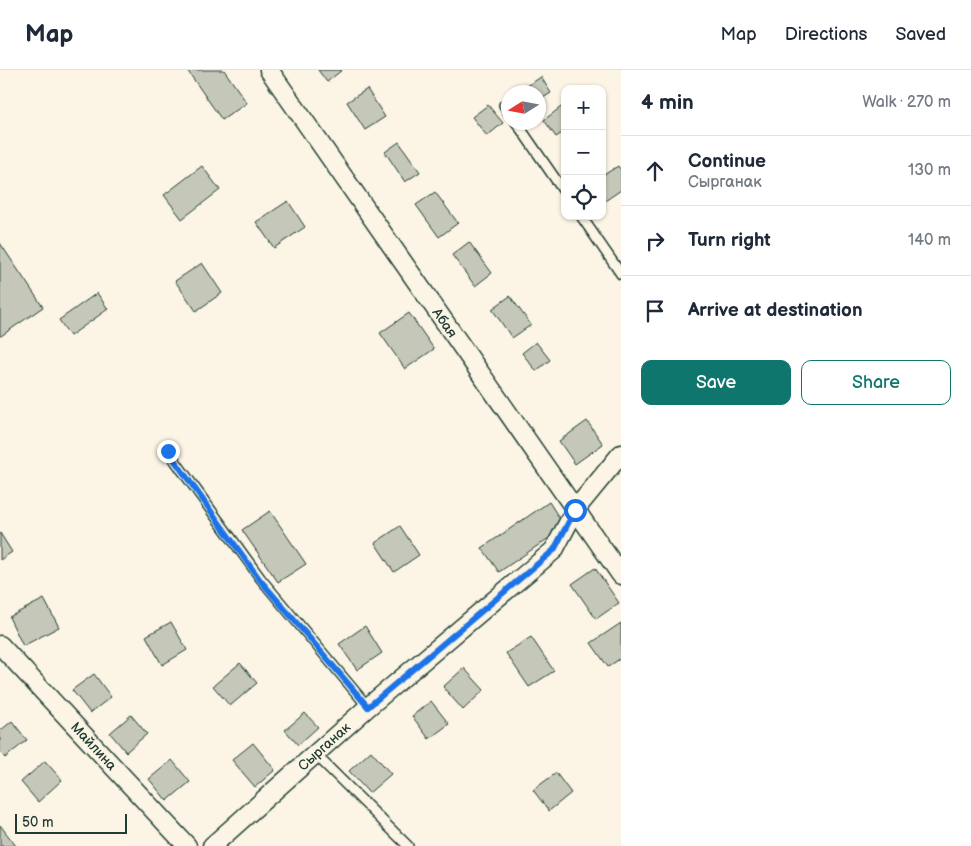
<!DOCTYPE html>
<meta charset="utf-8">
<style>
body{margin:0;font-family:"Balsamiq Sans",sans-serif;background:#f6f6f7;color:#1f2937}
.controls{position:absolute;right:15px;top:15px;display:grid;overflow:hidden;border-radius:10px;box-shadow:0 1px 4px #0004}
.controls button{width:45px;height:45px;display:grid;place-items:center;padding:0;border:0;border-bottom:1px solid #e0e1e3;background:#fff;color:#1f2937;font:25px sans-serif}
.compass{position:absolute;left:501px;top:15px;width:45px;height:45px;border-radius:50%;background:#fff;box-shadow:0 1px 4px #0004;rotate:259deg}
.scale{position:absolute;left:15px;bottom:12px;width:112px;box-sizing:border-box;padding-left:5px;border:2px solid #1f3d34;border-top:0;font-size:14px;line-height:18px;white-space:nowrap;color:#1f3d34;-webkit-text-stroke:4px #fcf5e5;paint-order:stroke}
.stop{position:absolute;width:15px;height:15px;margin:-11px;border:4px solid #1a73e8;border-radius:50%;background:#fff}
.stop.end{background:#1a73e8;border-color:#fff;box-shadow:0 1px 5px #0008}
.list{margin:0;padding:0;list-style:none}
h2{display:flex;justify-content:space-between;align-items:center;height:65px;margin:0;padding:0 20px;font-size:21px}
h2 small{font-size:16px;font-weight:400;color:#747a83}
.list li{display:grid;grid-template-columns:32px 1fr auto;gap:15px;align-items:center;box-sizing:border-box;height:70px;padding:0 20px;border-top:1px solid #e0e1e3}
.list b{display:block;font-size:19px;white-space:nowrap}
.list p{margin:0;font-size:16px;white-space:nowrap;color:#747a83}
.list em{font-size:16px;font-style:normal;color:#747a83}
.actions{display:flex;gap:10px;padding:15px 20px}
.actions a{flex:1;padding:11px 0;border:1px solid #0f766e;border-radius:10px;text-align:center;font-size:18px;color:#0f766e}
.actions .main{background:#0f766e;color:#fff}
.icon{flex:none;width:28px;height:28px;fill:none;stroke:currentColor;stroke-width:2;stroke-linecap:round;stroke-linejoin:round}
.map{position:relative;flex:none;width:621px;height:776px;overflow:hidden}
header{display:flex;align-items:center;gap:30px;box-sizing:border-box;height:70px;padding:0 25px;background:#fff;border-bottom:1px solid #e0e1e3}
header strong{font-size:24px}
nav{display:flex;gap:28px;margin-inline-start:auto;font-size:18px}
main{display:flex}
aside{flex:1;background:#fff}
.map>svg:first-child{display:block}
.building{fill:#c5c7b9;stroke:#1f3d34}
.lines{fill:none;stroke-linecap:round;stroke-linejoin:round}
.service-casing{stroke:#1f3d34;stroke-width:12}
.minor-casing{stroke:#1f3d34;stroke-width:21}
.service{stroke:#fcf5e5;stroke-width:9}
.minor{stroke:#fcf5e5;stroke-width:18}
.route{stroke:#1a73e8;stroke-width:6}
.labels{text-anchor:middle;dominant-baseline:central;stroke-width:4;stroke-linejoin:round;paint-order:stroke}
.street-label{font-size:14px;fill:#1f3d34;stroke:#fcf5e5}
</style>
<header>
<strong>Map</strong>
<nav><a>Map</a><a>Directions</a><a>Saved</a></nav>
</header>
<main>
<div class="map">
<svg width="621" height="776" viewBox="0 0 621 776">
<rect width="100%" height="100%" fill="#fcf5e5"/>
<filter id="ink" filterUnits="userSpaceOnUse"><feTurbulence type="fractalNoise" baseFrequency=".02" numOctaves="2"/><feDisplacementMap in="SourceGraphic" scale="10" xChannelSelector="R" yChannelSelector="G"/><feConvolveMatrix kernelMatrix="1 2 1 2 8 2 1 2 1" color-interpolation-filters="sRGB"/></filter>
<g filter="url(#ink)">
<g class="building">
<path d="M187 0H224L247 33 222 50Z"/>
<path d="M318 0H342L327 12Z"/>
<path d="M541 7 551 23 538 31V22H527L524 18Z"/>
<path d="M367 19 385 47 365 60 347 32Z"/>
<path d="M565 34V61L556 67 544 50Z"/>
<path d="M488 35 503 53 487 66 472 47Z"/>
<path d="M399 72 420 102 405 112 385 82Z"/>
<path d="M202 96 220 120 182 149 164 125Z"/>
<path d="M618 96 621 100V120L602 133V106Z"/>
<path d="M435 122 458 153 439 167 416 135Z"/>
<path d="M288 131 305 157 274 178 256 152Z"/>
<path d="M469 172 492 203 475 216 452 185Z"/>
<path d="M0 173 43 237 1 266H0Z"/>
<path d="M202 193 222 223 196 241 175 211Z"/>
<path d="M97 223 108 239 70 266 59 250Z"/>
<path d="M510 226 531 255 512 268 492 239Z"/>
<path d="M409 243 434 279 405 299 380 263Z"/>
<path d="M536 272 550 290 536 301 522 283Z"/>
<path d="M587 351 603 374 575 394 559 371Z"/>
<path d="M549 432 565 457 499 502 482 478Z"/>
<path d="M270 441 306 494 278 512 242 460Z"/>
<path d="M400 456 419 485 394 502 375 473Z"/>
<path d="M0 463 12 482 0 490Z"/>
<path d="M595 498 619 533 596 549 572 514Z"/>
<path d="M44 529 59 557 23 576 9 547Z"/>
<path d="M171 552 187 580 162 595 146 566Z"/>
<path d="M621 553V588L608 597 591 573Z"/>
<path d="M365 556 382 583 357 600 339 574Z"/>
<path d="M531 567 554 601 529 617 506 583Z"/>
<path d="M240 593 257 613 230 636 213 616Z"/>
<path d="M464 598 484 620 463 640 443 617Z"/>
<path d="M94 604 111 627 90 643 72 620Z"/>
<path d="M431 631 449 654 429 669 412 646Z"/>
<path d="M305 643 318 657 298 675 285 660Z"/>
<path d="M131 645 147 664 126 682 110 663Z"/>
<path d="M12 651 27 670 5 688 0 683V661Z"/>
<path d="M253 673 275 700 255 717 232 690Z"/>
<path d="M371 681 391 704 369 723 349 701Z"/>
<path d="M172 690 190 712 167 731 149 709Z"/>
<path d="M45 691 62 710 38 732 21 712Z"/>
<path d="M556 703 571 723 549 741 533 720Z"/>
<path d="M0 755 16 776H0Z"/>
</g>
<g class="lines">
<g class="service-casing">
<g id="service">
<path d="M504 35 508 42"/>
<path d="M516 52 565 123"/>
<path d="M581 146 621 204"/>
<path d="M168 381 261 509 368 637"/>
<path d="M315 684 408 776"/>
</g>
</g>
<g class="minor-casing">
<g id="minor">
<path id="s1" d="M269 0 621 505"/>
<path id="s2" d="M0 575 187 776"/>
<path id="s3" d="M212 776 368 637 554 480 575 440 621 384"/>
</g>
</g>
<use href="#service" class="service"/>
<use href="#minor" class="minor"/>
</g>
</g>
<g class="lines" filter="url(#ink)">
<path class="route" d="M168 381 260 510 368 637 554 480 575 440"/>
</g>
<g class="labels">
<g class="street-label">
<text stroke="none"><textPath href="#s1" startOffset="308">Абая</textPath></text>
<text stroke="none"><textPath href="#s2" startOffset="138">Майлина</textPath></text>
<text stroke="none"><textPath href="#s3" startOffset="150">Сырганак</textPath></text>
</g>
</g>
</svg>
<div class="controls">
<button>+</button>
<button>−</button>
<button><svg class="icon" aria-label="locate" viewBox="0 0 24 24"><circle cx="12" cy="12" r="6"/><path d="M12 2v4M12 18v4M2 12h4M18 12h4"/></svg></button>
</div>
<svg class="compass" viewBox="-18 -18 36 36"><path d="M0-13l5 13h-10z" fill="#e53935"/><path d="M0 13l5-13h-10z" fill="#747a83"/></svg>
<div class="scale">50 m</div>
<div class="stop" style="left:575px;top:440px"></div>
<div class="stop end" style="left:168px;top:381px"></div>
</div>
<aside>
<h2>4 min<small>Walk · 270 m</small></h2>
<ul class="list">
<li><svg class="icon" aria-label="ahead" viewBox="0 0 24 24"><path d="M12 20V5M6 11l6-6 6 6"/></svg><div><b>Continue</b><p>Сырганак</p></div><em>130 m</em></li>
<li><svg class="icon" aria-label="right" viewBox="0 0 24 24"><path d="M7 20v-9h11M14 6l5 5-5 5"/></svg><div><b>Turn right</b></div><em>140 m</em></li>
<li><svg class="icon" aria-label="arrive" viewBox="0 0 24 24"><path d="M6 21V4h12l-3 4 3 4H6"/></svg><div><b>Arrive at destination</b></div></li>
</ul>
<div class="actions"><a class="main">Save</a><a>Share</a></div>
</aside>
</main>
